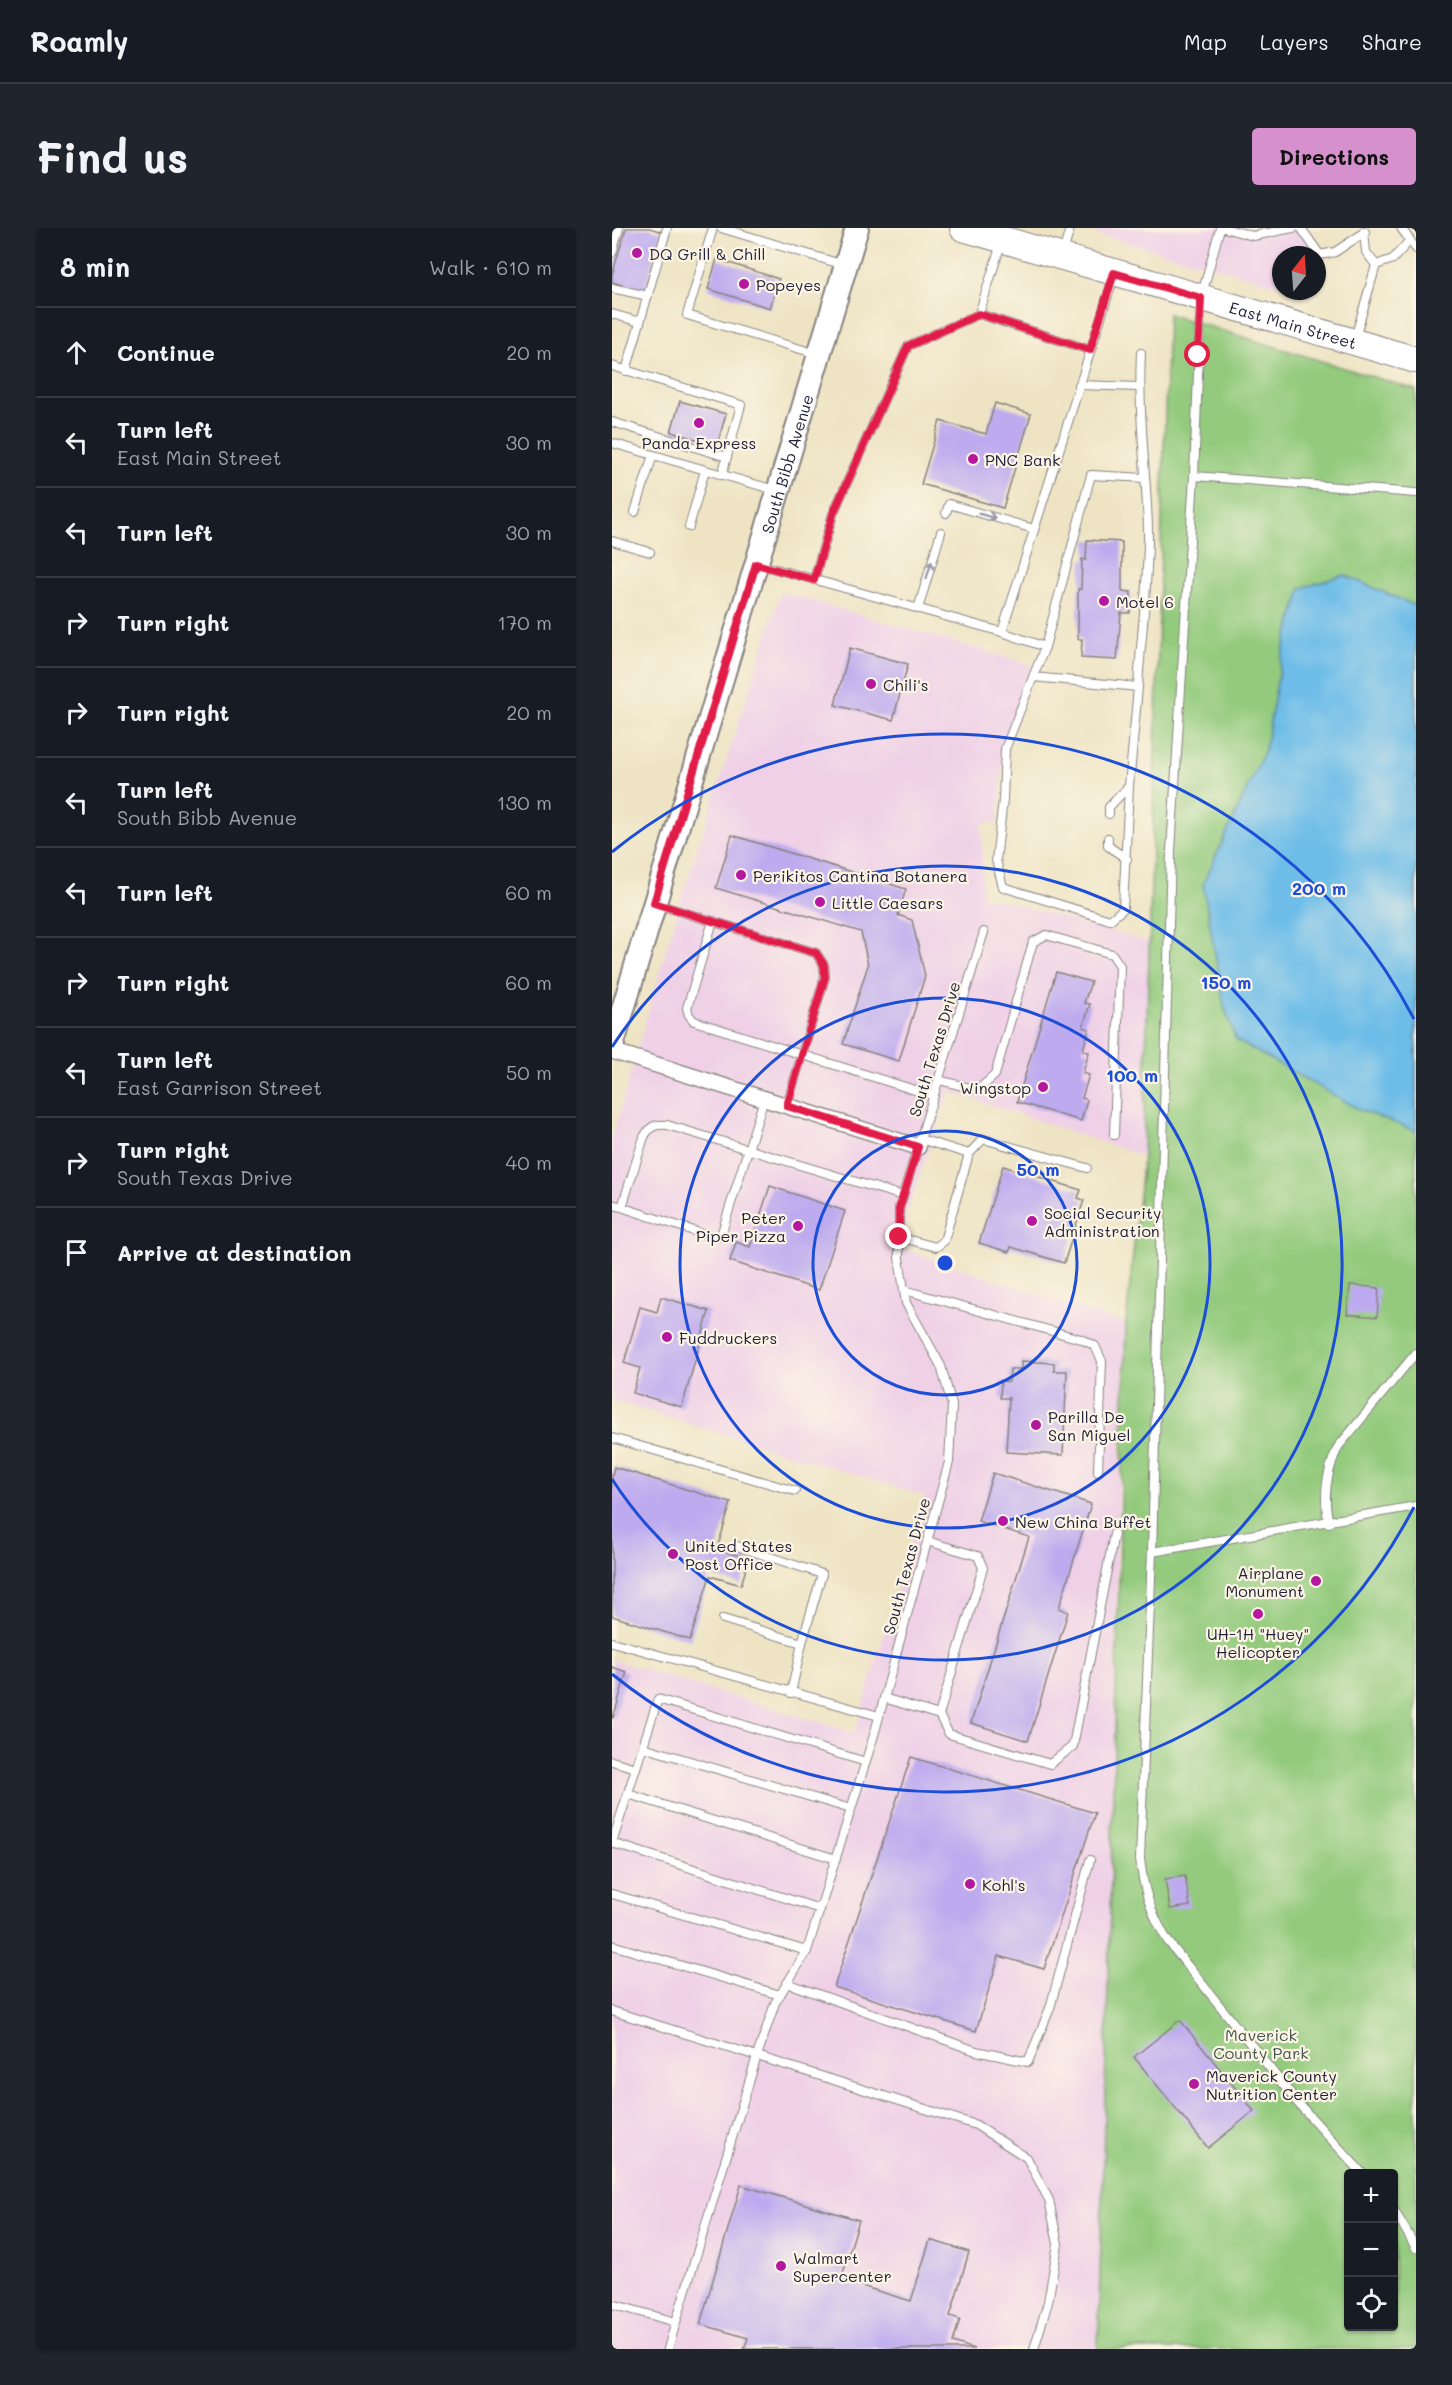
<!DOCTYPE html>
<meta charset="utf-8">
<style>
body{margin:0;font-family:Mali,sans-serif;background:#20242c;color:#f1f3f6}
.controls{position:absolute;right:18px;bottom:18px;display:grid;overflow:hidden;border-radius:6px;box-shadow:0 2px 4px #0004}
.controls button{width:54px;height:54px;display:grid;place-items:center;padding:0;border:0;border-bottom:2px solid #363941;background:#171b24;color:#f1f3f6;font:30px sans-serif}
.compass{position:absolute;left:660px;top:18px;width:54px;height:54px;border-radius:50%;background:#171b24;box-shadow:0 2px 4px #0004;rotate:17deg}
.stop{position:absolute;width:18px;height:18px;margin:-14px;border:4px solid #e11d48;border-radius:50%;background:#fff}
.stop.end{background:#e11d48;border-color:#fff;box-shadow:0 2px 6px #0008}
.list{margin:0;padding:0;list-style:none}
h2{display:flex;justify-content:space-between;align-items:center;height:78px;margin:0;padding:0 24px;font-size:26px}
h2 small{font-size:20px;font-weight:400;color:#9ea1a6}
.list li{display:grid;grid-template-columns:39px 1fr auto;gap:18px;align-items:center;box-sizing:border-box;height:90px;padding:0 24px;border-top:2px solid #363941}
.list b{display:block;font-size:22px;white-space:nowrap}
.list p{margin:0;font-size:20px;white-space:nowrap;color:#9ea1a6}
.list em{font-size:20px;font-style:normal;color:#9ea1a6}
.icon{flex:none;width:33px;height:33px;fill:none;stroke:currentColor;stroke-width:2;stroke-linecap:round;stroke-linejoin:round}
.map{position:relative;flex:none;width:804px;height:2121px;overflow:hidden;border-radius:6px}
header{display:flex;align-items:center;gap:36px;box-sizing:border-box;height:84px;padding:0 30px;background:#171b24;border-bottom:2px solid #363941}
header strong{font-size:28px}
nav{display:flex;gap:33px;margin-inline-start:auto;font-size:21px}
.intro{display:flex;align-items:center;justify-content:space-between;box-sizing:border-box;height:144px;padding:0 36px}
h1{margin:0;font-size:42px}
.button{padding:15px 27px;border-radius:6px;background:#d690ce;color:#111;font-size:21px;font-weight:700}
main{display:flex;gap:36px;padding:0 36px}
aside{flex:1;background:#171b24;border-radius:6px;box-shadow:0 2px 4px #0004}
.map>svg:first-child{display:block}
.built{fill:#efd0e7}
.green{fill:#93ca7d;stroke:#5a765c;stroke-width:1.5;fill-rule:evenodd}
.water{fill:#6ebde8;stroke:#487092;stroke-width:1.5}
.building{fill:#bdaaef}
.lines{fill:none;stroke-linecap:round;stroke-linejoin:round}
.lane-casing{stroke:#888380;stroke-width:10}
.street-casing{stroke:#888380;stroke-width:18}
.secondary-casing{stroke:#888380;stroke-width:26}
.primary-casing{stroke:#888380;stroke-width:28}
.lane{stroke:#fff;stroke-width:8}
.street{stroke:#fff;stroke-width:15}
.secondary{stroke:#fff;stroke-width:22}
.primary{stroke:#fff;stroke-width:26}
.oneway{stroke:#9c9ca7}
.route{stroke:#e11d48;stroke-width:8}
.ring{fill:none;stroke:#1d4ed8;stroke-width:3}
.poi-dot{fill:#b5179e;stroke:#fcf5e5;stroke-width:2}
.labels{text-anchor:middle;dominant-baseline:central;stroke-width:4.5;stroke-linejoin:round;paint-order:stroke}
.poi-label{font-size:16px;fill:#22223b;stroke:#fcf5e5;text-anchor:start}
.street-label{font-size:16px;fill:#22223b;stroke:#fcf5e5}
.park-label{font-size:16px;fill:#44544f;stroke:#fcf5e5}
.centre{fill:#1d4ed8;stroke:#fcf5e5;stroke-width:3}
.ring-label{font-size:18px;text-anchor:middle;font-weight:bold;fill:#1d4ed8;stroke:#fcf5e5;stroke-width:4.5;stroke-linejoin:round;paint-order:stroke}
</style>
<header>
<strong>Roamly</strong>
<nav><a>Map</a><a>Layers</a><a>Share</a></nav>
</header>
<div class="intro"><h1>Find us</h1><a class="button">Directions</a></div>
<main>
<aside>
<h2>8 min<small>Walk · 610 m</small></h2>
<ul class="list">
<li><svg class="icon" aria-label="ahead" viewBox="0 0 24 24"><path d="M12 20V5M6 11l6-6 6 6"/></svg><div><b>Continue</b></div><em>20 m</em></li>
<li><svg class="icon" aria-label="left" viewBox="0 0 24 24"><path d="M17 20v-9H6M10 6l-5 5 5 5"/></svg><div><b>Turn left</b><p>East Main Street</p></div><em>30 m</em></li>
<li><svg class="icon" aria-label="left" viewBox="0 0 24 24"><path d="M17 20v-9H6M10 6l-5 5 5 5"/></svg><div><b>Turn left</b></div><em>30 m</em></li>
<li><svg class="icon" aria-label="right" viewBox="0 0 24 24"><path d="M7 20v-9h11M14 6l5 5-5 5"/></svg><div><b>Turn right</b></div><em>170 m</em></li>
<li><svg class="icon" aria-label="right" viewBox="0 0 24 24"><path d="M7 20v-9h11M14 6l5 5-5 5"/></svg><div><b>Turn right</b></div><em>20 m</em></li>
<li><svg class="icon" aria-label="left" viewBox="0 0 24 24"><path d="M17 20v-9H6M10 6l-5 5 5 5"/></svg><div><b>Turn left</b><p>South Bibb Avenue</p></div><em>130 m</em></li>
<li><svg class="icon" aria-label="left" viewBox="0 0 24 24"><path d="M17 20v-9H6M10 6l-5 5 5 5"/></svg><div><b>Turn left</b></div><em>60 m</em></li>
<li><svg class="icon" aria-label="right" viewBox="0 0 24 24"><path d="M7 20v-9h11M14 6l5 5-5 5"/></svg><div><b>Turn right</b></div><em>60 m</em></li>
<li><svg class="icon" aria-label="left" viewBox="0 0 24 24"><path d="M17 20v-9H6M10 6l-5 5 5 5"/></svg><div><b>Turn left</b><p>East Garrison Street</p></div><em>50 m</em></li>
<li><svg class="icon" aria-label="right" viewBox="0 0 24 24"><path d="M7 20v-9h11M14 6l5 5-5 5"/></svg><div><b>Turn right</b><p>South Texas Drive</p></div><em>40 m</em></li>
<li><svg class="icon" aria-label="arrive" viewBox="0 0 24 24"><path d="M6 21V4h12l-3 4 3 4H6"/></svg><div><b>Arrive at destination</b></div></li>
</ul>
</aside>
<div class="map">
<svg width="804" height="2121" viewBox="0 0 804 2121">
<rect width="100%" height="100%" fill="#fcf5e5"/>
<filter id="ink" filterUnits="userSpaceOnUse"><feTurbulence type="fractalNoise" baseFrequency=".0167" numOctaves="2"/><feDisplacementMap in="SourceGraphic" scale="12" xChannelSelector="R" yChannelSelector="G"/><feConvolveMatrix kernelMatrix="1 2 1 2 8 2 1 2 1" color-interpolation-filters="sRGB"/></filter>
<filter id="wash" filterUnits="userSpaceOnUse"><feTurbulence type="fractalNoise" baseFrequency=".008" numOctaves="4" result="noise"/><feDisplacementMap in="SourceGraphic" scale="24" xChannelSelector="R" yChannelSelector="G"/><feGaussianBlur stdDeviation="1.35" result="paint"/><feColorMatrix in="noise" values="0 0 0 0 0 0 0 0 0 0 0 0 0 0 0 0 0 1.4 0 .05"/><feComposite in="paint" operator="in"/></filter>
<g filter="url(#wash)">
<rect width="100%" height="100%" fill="#eee4c4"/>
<g class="built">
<path d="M484 0H697L693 27H669V58L483 5Z"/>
<path d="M169 364 421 437 391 534 386 594 370 596V667L537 714 531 928 337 863 294 987 295 1022 514 1096 505 1321 500 1981 491 2121H0V1432L243 1505 313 1268 0 1172V910L66 681Z"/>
</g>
<path class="green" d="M556 86 804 162V2121H486L514 1096 531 928ZM736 1946H782V2098H736Z"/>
<path class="water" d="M732 347 804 378V903L748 882 624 812 612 778 591 656 653 522 670 428 689 360Z"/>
<g id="blocks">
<g class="building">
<path d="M14 0H38L50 4 32 64 0 54V47Z"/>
<path d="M105 31 167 51 158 80 96 61Z"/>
<path d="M68 173 114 186 105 217 59 204Z"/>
<path d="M383 175 419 186 391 280 309 256 328 193 374 206Z"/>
<path d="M475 312 510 314V363L519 364 518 385H509L505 432 469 430 470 411H466V361H469L470 331 474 332Z"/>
<path d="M238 420 296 436 281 492 223 477Z"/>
<path d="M120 607 294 661 286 687 300 692 313 748 287 833 231 816 256 737 249 704 104 660Z"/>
<path d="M444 744 479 754 472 775 478 776 471 799 477 801 471 822 477 824 471 845 477 847 470 870 475 872 469 893 405 874Z"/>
<path d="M391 938 469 962 466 970 472 972 452 1035 399 1019 397 1024 367 1015Z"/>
<path d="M158 958 233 983 207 1062 118 1033 124 1014 138 1019Z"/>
<path d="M738 1057 767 1060 765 1089 735 1086Z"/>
<path d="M49 1069 97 1083 70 1179 21 1165 28 1140 12 1135 28 1079 45 1084Z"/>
<path d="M409 1133 442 1135V1143H455L451 1227 394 1224 397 1170H388L389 1153 397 1154 398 1141H409Z"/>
<path d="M2 1239 119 1275 105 1321 137 1331 129 1357 98 1348 78 1412 0 1388V1247Z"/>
<path d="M381 1245 479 1276 447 1380 456 1384 416 1513 359 1495 417 1309 366 1293Z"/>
<path d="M0 1439 15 1444 1 1490H0Z"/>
<path d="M299 1529 483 1585 432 1741 387 1728 364 1803 222 1759Z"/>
<path d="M573 1648 578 1678 558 1681 553 1651Z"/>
<path d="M568 1792 642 1883 596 1920 522 1829Z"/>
<path d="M129 1957 247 1992 229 2052 299 2073 318 2012 357 2024 338 2088 348 2091 341 2114 362 2121H132L136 2110 88 2096Z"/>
</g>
</g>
</g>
<g filter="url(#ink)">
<use href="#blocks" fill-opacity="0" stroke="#888380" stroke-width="1.5"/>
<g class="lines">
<g class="lane-casing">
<g id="lane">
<path d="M101 0 75 87 205 126"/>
<path d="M109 0 232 37"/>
<path d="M608 0 589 70 582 248 559 623 540 1324 528 1631C532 1664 538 1683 555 1712L685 1874 751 1946"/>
<path d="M612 0 641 8 681 0"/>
<path d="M689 0 708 27 723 24 753 4"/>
<path d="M789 0 804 21"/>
<path d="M752 3 754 24 764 37"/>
<path d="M0 25 7 0"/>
<path d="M451 25 458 0"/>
<path d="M764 37 781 31 798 12"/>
<path d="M0 60 36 68"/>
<path d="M0 86 28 94"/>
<path d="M367 86 389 16"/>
<path d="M743 110 764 37"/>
<path d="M529 125C526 183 534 241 536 299 537 350 529 408 526 459L421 449 433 419 479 247 533 250"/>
<path d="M0 138 129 177 110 247"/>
<path d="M14 143 55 0"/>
<path d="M467 157 527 159"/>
<path d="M0 194 115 229"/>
<path d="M0 215 163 262"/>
<path d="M582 248 804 265"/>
<path d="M23 284 41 227"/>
<path d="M334 285 337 276 422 301"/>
<path d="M77 299 93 242"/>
<path d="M0 313 38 324"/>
<path d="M146 336 390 404 502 48"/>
<path d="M202 352 221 286 296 118 367 86 478 122"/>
<path d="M306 381 329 304"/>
<path d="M390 404 433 419"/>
<path d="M421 449 393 521 391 572 384 632 391 659 498 692 511 681 517 558 526 459"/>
<path d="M497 586V579L517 558"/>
<path d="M496 610V618L515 631"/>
<path d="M44 676 204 725 212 737 213 749 175 877"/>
<path d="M101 693 75 780 77 787 82 793 322 868"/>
<path d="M327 852 366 862 383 847 421 714 434 707 500 726 508 738 502 907"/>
<path d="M308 911 357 926 371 911 475 940"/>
<path d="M0 976 100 1009H106L110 1004 152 871"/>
<path d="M10 979 32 909C38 898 43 896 55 897L291 968"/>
<path d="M287 1009 324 1019 332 1013 357 926"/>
<path d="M292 1062 469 1111 483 1118 490 1133 486 1244"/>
<path d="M0 1210 183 1263"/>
<path d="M717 1295C710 1268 715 1243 726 1219L804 1125"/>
<path d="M315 1313 366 1328 371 1340 327 1487"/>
<path d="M125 1318 210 1346 190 1415"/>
<path d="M540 1324 804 1278"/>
<path d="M111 1391 190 1415 179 1465"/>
<path d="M0 1414 267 1488"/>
<path d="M272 1470 327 1487 337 1506 438 1536 461 1518 502 1306"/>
<path d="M31 1519 239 1581"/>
<path d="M0 1533 24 1540"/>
<path d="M16 1566 224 1631"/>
<path d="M0 1615 46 1471 254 1534"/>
<path d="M0 1615 208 1681"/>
<path d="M0 1666 195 1723"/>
<path d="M0 1717 168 1767"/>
<path d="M175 1755 364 1823 416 1834 438 1780 478 1632"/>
<path d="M0 1783 145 1828 163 1775 195 1723 262 1507 337 1234 340 1177 329 1138 294 1075 287 1030V980L372 704"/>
<path d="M782 1982 804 2020"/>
<path d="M0 2076 64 2094 145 1828 364 1897 415 1930 437 1972 446 2016 436 2074 422 2121"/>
<path d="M56 2121 64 2094"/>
</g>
</g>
<g class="street-casing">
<path id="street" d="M0 823 306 919"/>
</g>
<g class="secondary-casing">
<g id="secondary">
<path id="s1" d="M0 818 245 0"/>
</g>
</g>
<g class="primary-casing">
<g id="primary">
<path id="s2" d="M351 0 804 132"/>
</g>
</g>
<use href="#lane" class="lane"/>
<use href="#street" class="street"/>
<use href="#secondary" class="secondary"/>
<use href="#primary" class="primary"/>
</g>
<defs><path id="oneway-shaft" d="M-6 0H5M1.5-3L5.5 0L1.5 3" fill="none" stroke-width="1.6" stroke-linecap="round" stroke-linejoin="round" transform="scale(1.5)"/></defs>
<g class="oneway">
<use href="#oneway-shaft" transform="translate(375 288) rotate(16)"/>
<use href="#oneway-shaft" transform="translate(317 342) rotate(-73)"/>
</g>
</g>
<g class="lines" filter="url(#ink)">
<path class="route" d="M287 1009V981L306 919 175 878 213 749 212 737 204 725 42 675 144 336 202 352 221 286 296 118 367 86 478 122 502 45 589 70 586 127"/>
</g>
<g class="ring">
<circle cx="333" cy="1035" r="132"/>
<circle cx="333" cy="1035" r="265"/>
<path d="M0 819A397 397 0 1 1 0 1251"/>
<path d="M802 1279A529 529 0 0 1 0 1446M0 624A529 529 0 0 1 802 791"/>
</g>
<g class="poi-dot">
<circle cx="25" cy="25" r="6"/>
<circle cx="132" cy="56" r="6"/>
<circle cx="87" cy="195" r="6"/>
<circle cx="361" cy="231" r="6"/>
<circle cx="492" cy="373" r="6"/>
<circle cx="259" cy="456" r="6"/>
<circle cx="129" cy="647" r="6"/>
<circle cx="208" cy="674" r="6"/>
<circle cx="431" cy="859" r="6"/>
<circle cx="420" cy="993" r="6"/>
<circle cx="186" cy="998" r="6"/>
<circle cx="55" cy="1109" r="6"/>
<circle cx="424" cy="1197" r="6"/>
<circle cx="391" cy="1293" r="6"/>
<circle cx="61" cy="1326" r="6"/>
<circle cx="704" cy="1353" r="6"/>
<circle cx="646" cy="1386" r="6"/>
<circle cx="358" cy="1656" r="6"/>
<circle cx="582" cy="1856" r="6"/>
<circle cx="169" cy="2038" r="6"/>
</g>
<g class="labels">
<g class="poi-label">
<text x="37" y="25">DQ Grill &amp; Chill</text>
<text x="144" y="56">Popeyes</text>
<text x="87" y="214" text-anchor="middle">Panda Express</text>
<text x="373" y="231">PNC Bank</text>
<text x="504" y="373">Motel 6</text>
<text x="271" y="456">Chili's</text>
<text x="141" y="647">Perikitos Cantina Botanera</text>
<text x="220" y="674">Little Caesars</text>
<text x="419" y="859" text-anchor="end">Wingstop</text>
<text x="432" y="984">Social Security<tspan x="432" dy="18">Administration</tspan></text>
<text x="174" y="989" text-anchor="end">Peter<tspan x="174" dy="18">Piper Pizza</tspan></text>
<text x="67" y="1109">Fuddruckers</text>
<text x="436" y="1188">Parilla De<tspan x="436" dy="18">San Miguel</tspan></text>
<text x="403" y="1293">New China Buffet</text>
<text x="73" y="1317">United States<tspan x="73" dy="18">Post Office</tspan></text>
<text x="692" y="1344" text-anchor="end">Airplane<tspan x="692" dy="18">Monument</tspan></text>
<text x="646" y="1405" text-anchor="middle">UH-1H "Huey"<tspan x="646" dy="18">Helicopter</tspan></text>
<text x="370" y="1656">Kohl's</text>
<text x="594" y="1847">Maverick County<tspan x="594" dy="18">Nutrition Center</tspan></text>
<text x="181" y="2029">Walmart<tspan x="181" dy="18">Supercenter</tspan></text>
</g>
<g class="street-label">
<text stroke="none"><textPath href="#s2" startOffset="344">East Main Street</textPath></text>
<text stroke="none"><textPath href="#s1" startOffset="608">South Bibb Avenue</textPath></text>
<text transform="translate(322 821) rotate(-73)">South Texas Drive</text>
<text transform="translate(294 1338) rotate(-75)">South Texas Drive</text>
</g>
<g class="park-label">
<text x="649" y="1806">Maverick<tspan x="649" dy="18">County Park</tspan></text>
</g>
</g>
<circle cx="333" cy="1035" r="9" class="centre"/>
<g class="ring-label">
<text x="707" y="667">200 m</text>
<text x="614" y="761">150 m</text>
<text x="520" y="854">100 m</text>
<text x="426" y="948">50 m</text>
</g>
</svg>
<div class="controls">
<button>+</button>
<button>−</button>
<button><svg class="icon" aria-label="locate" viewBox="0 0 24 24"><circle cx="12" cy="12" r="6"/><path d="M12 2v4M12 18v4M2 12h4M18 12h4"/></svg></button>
</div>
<svg class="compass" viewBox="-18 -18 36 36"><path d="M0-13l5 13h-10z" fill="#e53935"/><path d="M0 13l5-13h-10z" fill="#9ea1a6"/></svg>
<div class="stop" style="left:586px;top:127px"></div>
<div class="stop end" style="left:287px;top:1009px"></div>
</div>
</main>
